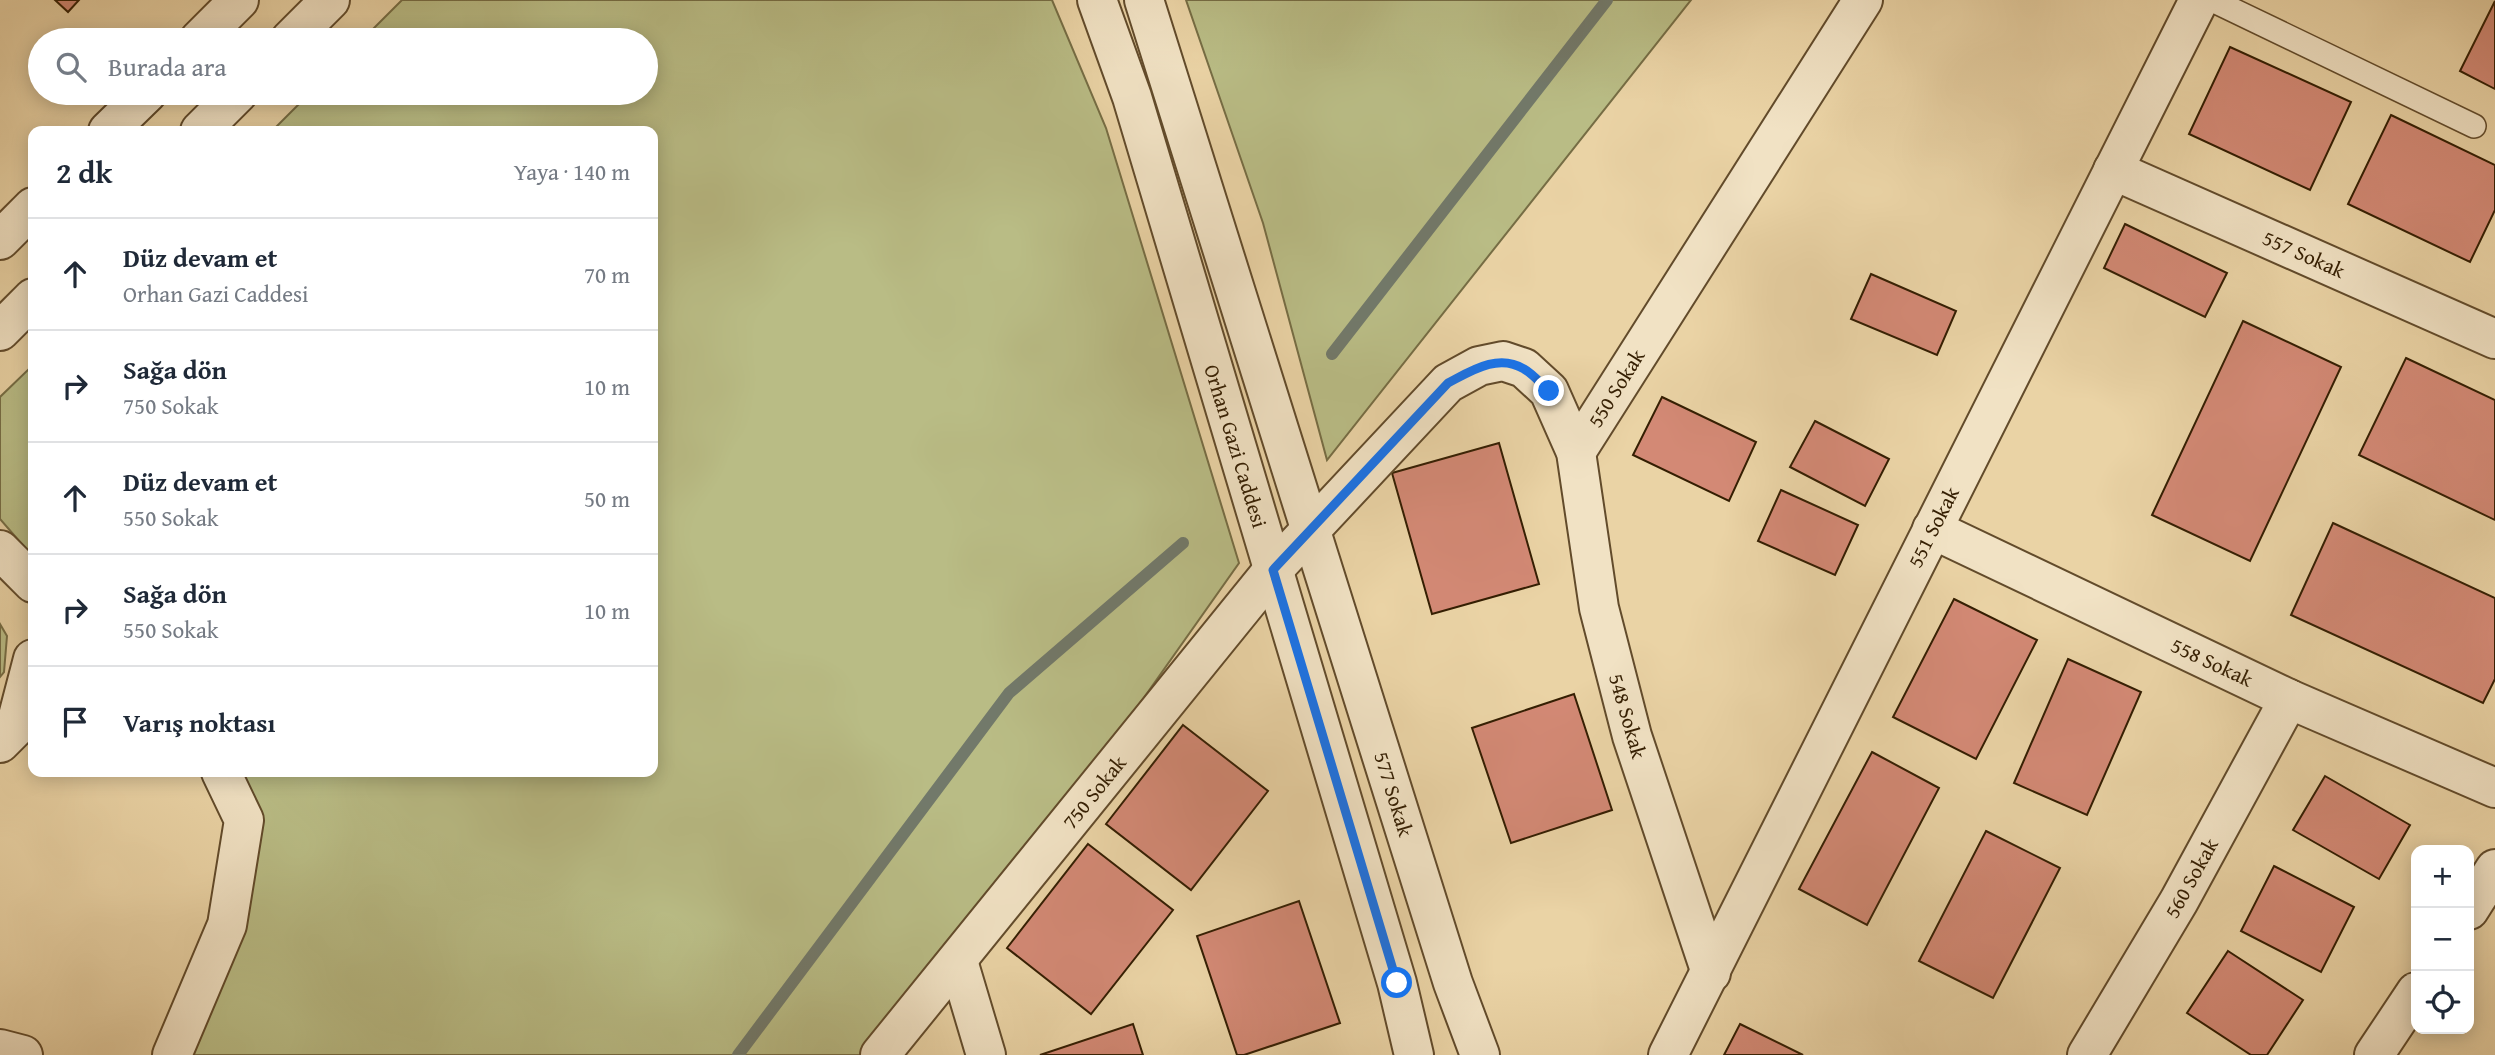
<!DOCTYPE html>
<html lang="tr">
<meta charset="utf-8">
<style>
body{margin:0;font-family:"Gentium Book Plus",serif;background:#f2f2f3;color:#1f2937}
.controls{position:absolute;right:21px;bottom:21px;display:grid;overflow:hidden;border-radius:14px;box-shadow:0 4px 18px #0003}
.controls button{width:63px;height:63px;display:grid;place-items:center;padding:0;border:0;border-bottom:2px solid #e0e1e3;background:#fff;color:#1f2937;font:35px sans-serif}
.stop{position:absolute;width:21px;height:21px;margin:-16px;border:5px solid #1a73e8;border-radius:50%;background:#fff}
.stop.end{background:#1a73e8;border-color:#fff;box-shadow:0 2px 7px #0008}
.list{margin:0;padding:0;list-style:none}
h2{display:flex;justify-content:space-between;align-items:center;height:91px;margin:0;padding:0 28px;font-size:30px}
h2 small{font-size:23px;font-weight:400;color:#747a83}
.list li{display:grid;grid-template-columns:46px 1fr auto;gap:21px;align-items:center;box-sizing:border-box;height:112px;padding:0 28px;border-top:2px solid #e0e1e3}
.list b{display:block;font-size:26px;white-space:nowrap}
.list p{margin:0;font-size:23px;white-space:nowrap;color:#747a83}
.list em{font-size:23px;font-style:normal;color:#747a83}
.icon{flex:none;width:38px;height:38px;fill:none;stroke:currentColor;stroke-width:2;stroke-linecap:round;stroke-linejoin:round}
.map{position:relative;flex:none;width:2495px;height:1055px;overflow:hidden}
.search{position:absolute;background:#fff;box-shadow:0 4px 18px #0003;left:28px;top:28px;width:630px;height:77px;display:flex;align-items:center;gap:18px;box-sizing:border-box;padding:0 24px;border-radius:38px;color:#747a83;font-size:26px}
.panel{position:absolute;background:#fff;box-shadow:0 4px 18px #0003;left:28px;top:126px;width:630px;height:651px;border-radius:14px}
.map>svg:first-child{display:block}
.green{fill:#b9bc85;stroke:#766d44;stroke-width:2}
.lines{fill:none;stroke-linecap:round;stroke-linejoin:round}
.stream{stroke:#72796a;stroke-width:12}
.building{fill:#d38975;stroke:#341e02;stroke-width:2}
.service-casing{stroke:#624b2b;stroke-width:26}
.minor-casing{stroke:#624b2b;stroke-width:42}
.tertiary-casing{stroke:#624b2b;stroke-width:42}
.service{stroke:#f1e2c4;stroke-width:23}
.minor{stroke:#f1e2c4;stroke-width:38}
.tertiary{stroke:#f1e2c4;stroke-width:38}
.route{stroke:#1a73e8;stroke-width:9}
.labels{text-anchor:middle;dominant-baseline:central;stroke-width:7;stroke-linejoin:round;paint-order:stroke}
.street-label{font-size:21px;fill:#341e02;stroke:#f1e2c4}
</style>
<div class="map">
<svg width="2495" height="1055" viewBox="0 0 2495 1055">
<rect width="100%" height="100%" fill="#ead3a5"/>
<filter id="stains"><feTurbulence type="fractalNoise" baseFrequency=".00286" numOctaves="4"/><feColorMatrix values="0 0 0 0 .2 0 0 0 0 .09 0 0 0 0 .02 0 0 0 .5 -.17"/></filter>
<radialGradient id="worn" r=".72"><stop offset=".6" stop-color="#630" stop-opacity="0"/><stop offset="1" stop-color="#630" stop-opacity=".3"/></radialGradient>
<g class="green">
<path d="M402 0H1052L1106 128 1239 563 958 961 880 1055H172L244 820 221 772H653V131H272L310 93H646V40H362Z"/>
<path d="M1186 0H1691L1327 460 1263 223Z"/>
<path d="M33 365V557L0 519V397Z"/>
<path d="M0 624 7 636 4 672 0 677Z"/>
</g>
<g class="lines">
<g class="stream">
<path d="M1332 354 1607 0"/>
<path d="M738 1055 1009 693 1183 543"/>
</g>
</g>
<g class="building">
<path d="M55 0H79L68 12Z"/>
<path d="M2495 1V89L2460 71Z"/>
<path d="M2230 47 2351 102 2310 190 2189 134Z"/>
<path d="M2391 115 2495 165V210L2470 262 2348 204Z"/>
<path d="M2125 224 2227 273 2205 317 2104 268Z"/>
<path d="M1871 274 1956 311 1937 355 1851 319Z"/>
<path d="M2243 321 2341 367 2250 561 2152 515Z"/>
<path d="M2406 358 2495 400V520L2359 455Z"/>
<path d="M1662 397 1756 442 1729 501 1633 455Z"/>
<path d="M1815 421 1889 459 1865 506 1790 467Z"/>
<path d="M1499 443 1539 584 1432 614 1392 473Z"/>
<path d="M1781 490 1858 525 1835 575 1758 541Z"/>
<path d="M2333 523 2495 598V679L2483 703 2291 615Z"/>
<path d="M1954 599 2037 640 1976 759 1893 717Z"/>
<path d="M2068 659 2141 692 2087 815 2014 783Z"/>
<path d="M1574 694 1612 810 1511 843 1472 728Z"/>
<path d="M1183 725 1268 791 1191 890 1106 824Z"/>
<path d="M1872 752 1939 788 1867 925 1799 889Z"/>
<path d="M2325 776 2410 825 2379 879 2293 830Z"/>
<path d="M1986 831 2060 868 1993 998 1919 961Z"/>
<path d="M1088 844 1173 910 1091 1014 1007 948Z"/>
<path d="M2274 866 2354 907 2321 972 2241 931Z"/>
<path d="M1299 901 1340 1023 1244 1055H1237L1197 936Z"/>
<path d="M2228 951 2303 1000 2267 1055H2251L2187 1013Z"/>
<path d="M1133 1024 1143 1055H1040Z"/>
<path d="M1740 1024 1803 1055H1724Z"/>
</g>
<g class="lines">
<g class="service-casing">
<path id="service" d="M2212 0 2474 126"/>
</g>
<g class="minor-casing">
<g id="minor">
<path d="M2113 170 2495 339"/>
<path d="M1576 452 1863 0"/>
<path d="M1932 529 2289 699 2495 788"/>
<path d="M0 550 33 583"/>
<path d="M0 743 15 728 33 659"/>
<path d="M958 961 986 1055"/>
<path d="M0 1049 23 1055"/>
<path d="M172 1055 227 925 244 820 221 772"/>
<path d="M880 1055 1273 570 1448 383 1479 366 1503 361 1524 368 1549 391 1576 452 1599 608 1632 736 1711 973"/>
<path d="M1668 1055 2199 0"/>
<path d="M2087 1055 2179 901 2289 699"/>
</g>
</g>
<g class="tertiary-casing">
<g id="tertiary">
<path d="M1097 0 1132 97 1397 983 1414 1055"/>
<path d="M1144 0 1453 983 1480 1055"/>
<path d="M199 40 239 0"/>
<path d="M290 40 330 0"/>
<path d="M108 131 147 93"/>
<path d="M200 131 238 93"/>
<path d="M0 240 33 207"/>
<path d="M0 331 33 298"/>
<path d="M2469 910 2495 869"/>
<path d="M2374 1055 2416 992"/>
</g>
</g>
<use href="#service" class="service"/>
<use href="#minor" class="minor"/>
<use href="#tertiary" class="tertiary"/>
</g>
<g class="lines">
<path class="route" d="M1397 983 1273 570 1448 383C1471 371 1498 353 1524 369 1533 374 1541 384 1549 391"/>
</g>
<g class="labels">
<g class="street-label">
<text transform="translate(2304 254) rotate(24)">557 Sokak</text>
<text transform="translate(1616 388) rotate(-58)">550 Sokak</text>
<text transform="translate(1236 446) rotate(73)">Orhan Gazi Caddesi</text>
<text transform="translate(1933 527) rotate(-63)">551 Sokak</text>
<text transform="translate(2212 662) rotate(25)">558 Sokak</text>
<text transform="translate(1628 716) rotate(74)">548 Sokak</text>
<text transform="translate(1094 792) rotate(-51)">750 Sokak</text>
<text transform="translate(1394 794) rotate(73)">577 Sokak</text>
<text transform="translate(2191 878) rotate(-61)">560 Sokak</text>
</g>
</g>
<rect width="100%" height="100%" filter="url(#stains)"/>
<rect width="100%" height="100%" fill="url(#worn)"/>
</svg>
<div class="controls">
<button>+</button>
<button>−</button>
<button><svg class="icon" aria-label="locate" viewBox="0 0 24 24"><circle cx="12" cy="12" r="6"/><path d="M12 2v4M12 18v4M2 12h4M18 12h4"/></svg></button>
</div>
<div class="stop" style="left:1397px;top:983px"></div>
<div class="stop end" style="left:1549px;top:391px"></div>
<div class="search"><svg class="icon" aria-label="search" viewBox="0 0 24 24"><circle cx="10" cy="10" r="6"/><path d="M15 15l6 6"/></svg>Burada ara</div>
<section class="panel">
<h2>2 dk<small>Yaya · 140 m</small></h2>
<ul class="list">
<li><svg class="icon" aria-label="ahead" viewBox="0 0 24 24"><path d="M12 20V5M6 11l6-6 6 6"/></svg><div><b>Düz devam et</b><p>Orhan Gazi Caddesi</p></div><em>70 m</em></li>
<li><svg class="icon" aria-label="right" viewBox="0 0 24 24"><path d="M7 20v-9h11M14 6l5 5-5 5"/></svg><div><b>Sağa dön</b><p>750 Sokak</p></div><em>10 m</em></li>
<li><svg class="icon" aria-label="ahead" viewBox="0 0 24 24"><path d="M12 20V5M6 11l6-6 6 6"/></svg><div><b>Düz devam et</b><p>550 Sokak</p></div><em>50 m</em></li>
<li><svg class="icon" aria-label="right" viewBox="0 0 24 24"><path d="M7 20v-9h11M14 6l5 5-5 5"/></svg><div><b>Sağa dön</b><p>550 Sokak</p></div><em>10 m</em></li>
<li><svg class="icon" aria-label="arrive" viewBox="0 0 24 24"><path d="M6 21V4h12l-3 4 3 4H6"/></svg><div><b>Varış noktası</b></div></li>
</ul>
</section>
</div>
